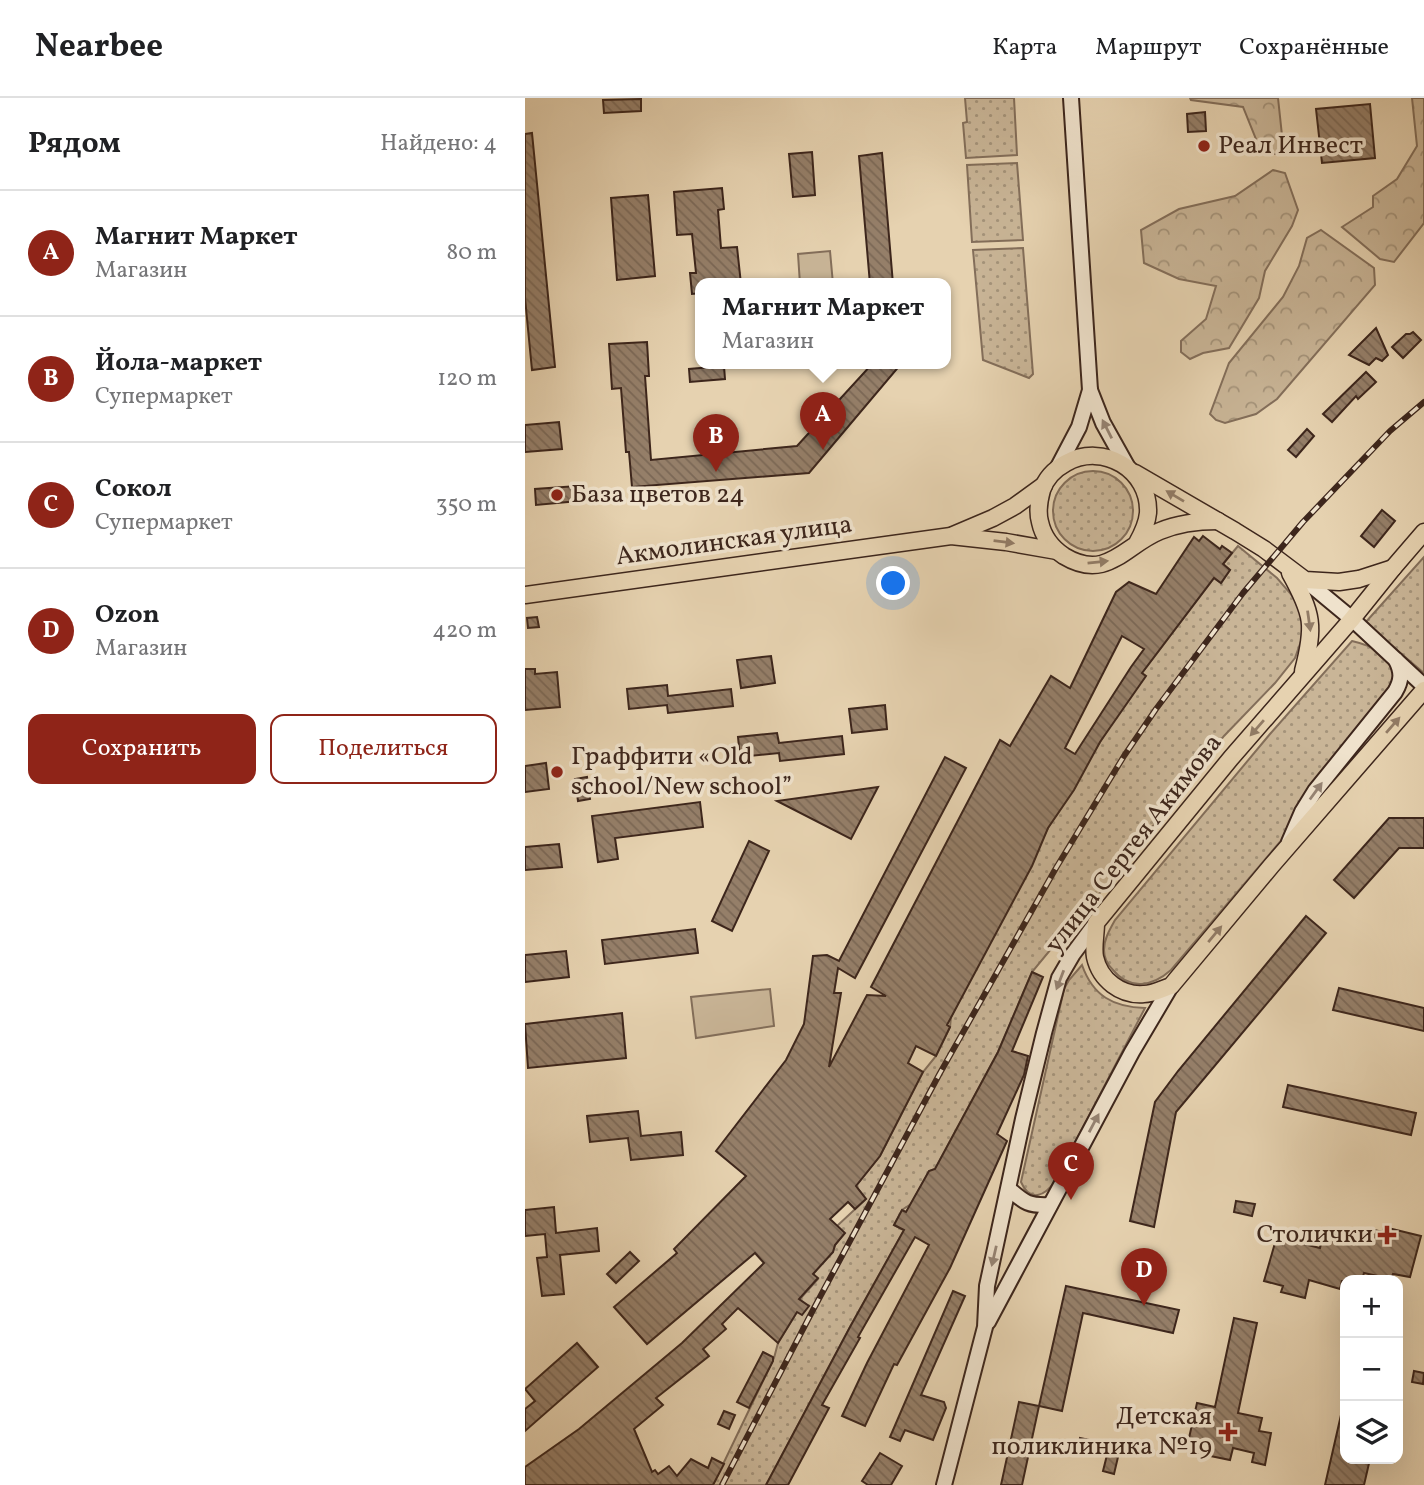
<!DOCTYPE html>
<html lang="ru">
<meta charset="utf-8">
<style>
body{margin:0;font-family:Vollkorn,serif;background:#f2f2f2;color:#202124}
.controls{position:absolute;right:21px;bottom:21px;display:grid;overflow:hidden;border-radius:14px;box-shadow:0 7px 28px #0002}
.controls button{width:63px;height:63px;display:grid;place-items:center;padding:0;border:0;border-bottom:2px solid #e0e0e0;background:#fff;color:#202124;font:35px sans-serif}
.you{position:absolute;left:369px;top:486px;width:24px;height:24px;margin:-18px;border:5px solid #fff;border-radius:50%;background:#1a73e8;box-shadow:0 0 0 10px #1a73e833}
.badge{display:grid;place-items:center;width:46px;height:46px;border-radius:50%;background:#8f2418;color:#fff;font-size:23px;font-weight:700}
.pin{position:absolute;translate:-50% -58px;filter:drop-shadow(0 2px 4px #0008)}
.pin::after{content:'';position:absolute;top:37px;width:24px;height:21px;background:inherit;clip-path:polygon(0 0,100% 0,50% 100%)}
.popup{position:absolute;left:170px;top:180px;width:256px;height:91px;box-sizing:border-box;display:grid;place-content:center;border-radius:14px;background:#fff;filter:drop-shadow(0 2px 5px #0005);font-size:23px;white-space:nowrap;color:#757577}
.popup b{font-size:26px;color:#202124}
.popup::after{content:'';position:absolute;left:50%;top:100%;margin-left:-14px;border:14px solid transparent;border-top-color:#fff}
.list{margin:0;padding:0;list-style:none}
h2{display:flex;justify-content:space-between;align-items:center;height:91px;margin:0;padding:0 28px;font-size:30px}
h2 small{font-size:23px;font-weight:400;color:#757577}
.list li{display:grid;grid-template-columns:46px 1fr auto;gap:21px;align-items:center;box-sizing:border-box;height:126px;padding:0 28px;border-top:2px solid #e0e0e0}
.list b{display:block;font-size:26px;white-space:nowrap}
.list p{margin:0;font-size:23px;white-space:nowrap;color:#757577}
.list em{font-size:23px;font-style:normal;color:#757577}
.actions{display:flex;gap:14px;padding:21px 28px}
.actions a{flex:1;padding:16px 0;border:2px solid #8f2418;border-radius:14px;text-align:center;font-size:24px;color:#8f2418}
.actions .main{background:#8f2418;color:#fff}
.icon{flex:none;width:38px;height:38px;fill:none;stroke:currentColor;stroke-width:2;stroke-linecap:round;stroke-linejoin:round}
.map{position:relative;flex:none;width:899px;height:1387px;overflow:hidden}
header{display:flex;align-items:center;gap:42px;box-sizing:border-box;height:98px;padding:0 35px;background:#fff;border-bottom:2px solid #e0e0e0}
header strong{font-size:33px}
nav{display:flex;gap:38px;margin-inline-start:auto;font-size:24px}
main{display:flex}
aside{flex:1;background:#fff}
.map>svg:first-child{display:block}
.grass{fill:url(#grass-dots);stroke:#836e5a;stroke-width:2}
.forest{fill:url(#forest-crowns);stroke:#836e5a;stroke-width:2}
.pitch{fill:#c9b597;stroke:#836e5a;stroke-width:2}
.building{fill:url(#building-back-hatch);stroke:#3d261c;stroke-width:2;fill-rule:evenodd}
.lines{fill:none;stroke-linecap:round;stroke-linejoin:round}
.secondary-casing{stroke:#3d261c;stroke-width:18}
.primary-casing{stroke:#3d261c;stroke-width:19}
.secondary{stroke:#efe2cc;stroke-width:14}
.primary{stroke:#e6d2b0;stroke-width:16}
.rail-casing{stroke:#3d261c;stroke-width:6}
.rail{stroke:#efe2cc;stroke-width:3.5;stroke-dasharray:10;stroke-linecap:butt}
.oneway{fill:#968474}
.oneway2{fill:#927c66}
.poi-dot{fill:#8f2418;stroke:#efe2cc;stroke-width:2.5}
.labels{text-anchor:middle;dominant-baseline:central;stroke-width:7;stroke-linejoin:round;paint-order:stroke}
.poi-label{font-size:26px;fill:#3d261c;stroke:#efe2cc;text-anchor:start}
.street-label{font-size:26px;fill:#3d261c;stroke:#efe2cc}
</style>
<header>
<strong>Nearbee</strong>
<nav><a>Карта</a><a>Маршрут</a><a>Сохранённые</a></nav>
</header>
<main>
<aside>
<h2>Рядом<small>Найдено: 4</small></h2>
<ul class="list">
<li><span class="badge">A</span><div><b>Магнит Маркет</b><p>Магазин</p></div><em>80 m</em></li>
<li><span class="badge">B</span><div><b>Йола-маркет</b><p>Супермаркет</p></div><em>120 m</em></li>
<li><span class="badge">C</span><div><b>Сокол</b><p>Супермаркет</p></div><em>350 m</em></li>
<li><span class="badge">D</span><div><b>Ozon</b><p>Магазин</p></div><em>420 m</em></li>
</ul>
<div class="actions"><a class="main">Сохранить</a><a>Поделиться</a></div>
</aside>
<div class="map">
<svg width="899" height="1387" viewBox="0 0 899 1387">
<defs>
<pattern id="grass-dots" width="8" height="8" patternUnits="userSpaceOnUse" patternTransform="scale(1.75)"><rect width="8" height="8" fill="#c9b597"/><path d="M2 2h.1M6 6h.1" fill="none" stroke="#a4937a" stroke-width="1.8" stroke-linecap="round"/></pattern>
<pattern id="forest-crowns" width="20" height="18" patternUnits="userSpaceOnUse" patternTransform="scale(1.75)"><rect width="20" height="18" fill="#c9b597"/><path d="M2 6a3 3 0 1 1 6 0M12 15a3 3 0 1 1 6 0" fill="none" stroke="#a4937a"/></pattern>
<pattern id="building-back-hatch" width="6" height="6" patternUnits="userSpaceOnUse" patternTransform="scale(1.75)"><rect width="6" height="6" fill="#957f69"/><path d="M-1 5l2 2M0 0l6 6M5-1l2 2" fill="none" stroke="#7b6856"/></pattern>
</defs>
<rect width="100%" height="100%" fill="#e6d2b0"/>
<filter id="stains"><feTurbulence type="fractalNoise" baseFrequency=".00286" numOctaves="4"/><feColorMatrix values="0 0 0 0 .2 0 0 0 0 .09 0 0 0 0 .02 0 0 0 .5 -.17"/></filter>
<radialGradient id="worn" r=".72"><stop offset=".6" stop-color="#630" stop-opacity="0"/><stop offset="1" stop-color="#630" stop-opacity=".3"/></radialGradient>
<g class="grass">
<path d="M440 0H489L492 57 441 60 438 25 442 24Z"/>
<path d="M492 65 498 142 447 144 442 67Z"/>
<path d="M498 150 508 276 504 280 458 262 448 152Z"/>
<circle cx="568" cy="413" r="40"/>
<path d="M713 448 752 480 765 495 776 511 778 527 776 543 770 560 750 585 699 638 574 796 546 836 540 834 507 874 473 954 410 1071 404 1073 386 1106 377 1112 369 1127 379 1132 325 1229 241 1387H188L249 1260 253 1245 272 1214 274 1202 293 1181 288 1176 308 1154 310 1147 319 1135 312 1128 341 1101 331 1088 355 1058 398 974 411 958 425 929 426 919 523 730 617 575 689 480 696 485 705 472 698 466Z"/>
<path d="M899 459V575L840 525Z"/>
<path d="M827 543C853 549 861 556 872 580L760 738 646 872C628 888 605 893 588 872 583 867 579 860 579 852 579 841 585 831 590 822L745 636Z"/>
<path d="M557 867C568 898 588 909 620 910L530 1083C520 1098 505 1105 496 1084L539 891 544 882Z"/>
</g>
<g class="forest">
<path d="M665 0H753L759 56H737L718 9 666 2Z"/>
<path d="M887 0H899V125L869 164 855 161 817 129 848 109V98L872 81 892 48Z"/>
<path d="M748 72 760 75 773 112 767 128 740 173 734 200 704 250 678 255 665 261 656 254V243L681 221 691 188 654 181 619 165 616 132 654 111 710 98Z"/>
<path d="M796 132 849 170 850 187 752 301 731 316 700 325 691 322 685 316 704 265 758 199 774 168 782 140Z"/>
</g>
<g class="pitch">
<path d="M305 153 308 186H275L273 156Z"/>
<path d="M245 891 249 928 171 940 166 899Z"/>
</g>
<g class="building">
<path d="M116 1V13L79 15 78 2Z"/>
<path d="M845 6 850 60 797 65 791 11Z"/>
<path d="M680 14 681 33 663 34 662 16Z"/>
<path d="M7 35 30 269 7 272 0 200V36Z"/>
<path d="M287 54 290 97 268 99 264 56Z"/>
<path d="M357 55 368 186H345L334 58Z"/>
<path d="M197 90 199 111 193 112 196 150 212 149 216 186H176V195L167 196 165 175H171L167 136 152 137 149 94Z"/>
<path d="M123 97 130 178 92 182 86 100Z"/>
<path d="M851 230 863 257 857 263 851 260 844 267 824 257Z"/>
<path d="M888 234 896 242 878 260 867 249 881 236H885Z"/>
<path d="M122 244 124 278H120L126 362 272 348 347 266H376L284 375 107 389 104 354H101L96 290 87 291 84 246Z"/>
<path d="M199 268 200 281 165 284 164 271Z"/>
<path d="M841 274 851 284 833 301 831 298 807 324 798 316Z"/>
<path d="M34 324 37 351 0 354V327Z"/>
<path d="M782 331 789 338 771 359 763 352Z"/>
<path d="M52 388 53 403 11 407 10 391Z"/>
<path d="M857 412 870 423 849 449 836 438Z"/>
<path d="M678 438 695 451 697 448 707 455 698 466 705 472 696 485 689 480 617 575 621 578 575 644 549 692 523 730 507 768 422 927 425 929 411 958 391 948 383 965 398 974 355 1058 331 1088 341 1101 330 1111 323 1104 305 1121 320 1135 310 1147 308 1154 288 1176 293 1180 274 1201 284 1208 277 1217 272 1214 253 1245 213 1210 197 1226 201 1231 178 1251 184 1258 131 1300 138 1307 109 1331 127 1374 130 1372 133 1376 144 1368 152 1378 166 1361 183 1370 187 1360 199 1366 188 1387H0V1369L54 1331 157 1245 239 1165 230 1155 122 1246 89 1209 152 1155 149 1151 221 1078 191 1053 261 962 279 926 288 858 302 857 314 863 420 659 441 670 330 880 313 870 309 895H316L304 969 342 897 361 898 346 889 475 642 485 648 526 578 545 590 591 494 604 484 631 496 669 439 674 443ZM597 538 619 551 606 569 550 656 540 650Z"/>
<path d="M371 474 374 495 363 497 360 476Z"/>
<path d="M12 519 14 529 3 530 2 520Z"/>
<path d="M246 558 250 585 216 590 212 562Z"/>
<path d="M0 571H10V576L32 574 35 609 0 612Z"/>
<path d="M142 587 143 598 206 591 208 608 143 615 142 607 104 611 102 591Z"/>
<path d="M360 607 362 631 327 635 324 611Z"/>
<path d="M252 635 254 645 317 638 319 656 255 663 254 655 215 659 213 639Z"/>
<path d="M21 665 24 691 0 694V668Z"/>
<path d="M62 679 65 701 53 703 50 681Z"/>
<path d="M353 689 326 741 252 703Z"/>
<path d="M175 704 178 729 90 740 93 761 73 764 67 718Z"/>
<path d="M864 720H899V750H874L829 800 809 782Z"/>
<path d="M224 743 244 753 207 833 187 823Z"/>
<path d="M34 746 37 769 0 772V749Z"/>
<path d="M781 818 801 835 651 1014 629 1129 605 1123 630 1004 653 973Z"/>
<path d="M170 831 173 855 80 866 77 842Z"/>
<path d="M41 853 44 879 0 884V857Z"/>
<path d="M507 874 518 879 487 953 503 958 499 977 472 1036 482 1043 425 1170 372 1267 369 1266 340 1328 317 1318 342 1265 404 1147 390 1139 333 1239 335 1240 297 1307 304 1310 263 1387H241L325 1229 379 1132 369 1127 377 1112 381 1114 404 1073 410 1071 473 954Z"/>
<path d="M814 890 899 910V933L808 912Z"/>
<path d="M97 915 101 960 3 970 0 926Z"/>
<path d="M763 987 891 1015 886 1037 758 1009Z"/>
<path d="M113 1013 116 1038 156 1034 158 1057 106 1062 103 1040 65 1044 62 1018Z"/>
<path d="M711 1103 730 1106 727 1118 709 1114Z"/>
<path d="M29 1109 31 1135 72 1130 74 1153 35 1157 39 1196 17 1198 12 1160 22 1159 20 1136 0 1138V1112Z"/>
<path d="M859 1129 896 1138 885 1179 868 1176 866 1181 839 1175 837 1182 817 1183 815 1191 784 1182 780 1200 756 1194 758 1188 739 1183 750 1145 757 1147 759 1141 795 1150 798 1137 808 1140 810 1134 846 1143 849 1132 858 1134Z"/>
<path d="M105 1154 114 1163 91 1185 82 1176Z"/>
<path d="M541 1188 654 1212 648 1235 558 1215 537 1313 514 1308Z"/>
<path d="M428 1193 440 1198 396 1297 419 1304 421 1310 408 1342 380 1332 375 1343 365 1339Z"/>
<path d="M709 1220 732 1225 713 1315 737 1320 734 1333 746 1335 740 1367 727 1364 729 1355 708 1350 705 1362 661 1353 672 1305 690 1309Z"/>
<path d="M52 1245 73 1269 0 1333V1311L10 1303 0 1291Z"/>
<path d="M238 1254 248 1259V1263L224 1310 212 1304Z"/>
<path d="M889 1273 899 1275 898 1286 887 1284Z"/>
<path d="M494 1304 514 1308 497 1387H476Z"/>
<path d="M199 1313 210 1317 204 1331 193 1326Z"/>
<path d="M816 1317 820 1318V1361H845L839 1387H800Z"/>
<path d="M555 1340 584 1346 582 1356 593 1359 589 1376 578 1373 582 1357 553 1351Z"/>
<path d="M355 1355 377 1368 366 1387H343L337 1383Z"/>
</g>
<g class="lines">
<g class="secondary-casing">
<g id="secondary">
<path d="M565 292 578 325 602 368"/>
<path d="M533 369 554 329 565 292 546 0"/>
<path d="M780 482 827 521 899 588"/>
<path d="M764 744 777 714 790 693 870 594C877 582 877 574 871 562"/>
<path d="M484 1091C500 1105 504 1108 525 1107"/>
<path d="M463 1224 607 954 646 888"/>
<path d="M419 1387 460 1229 462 1188 498 1021 519 935 534 880 548 856 571 825"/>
</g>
</g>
<g class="primary-casing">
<g id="primary">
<path d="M610 375 710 433 739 451 780 482 814 484 834 481 868 470"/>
<path d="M899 434 868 470 827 521 706 660 571 825C571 836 568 849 570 859 575 882 596 898 619 896 628 896 637 891 646 888L747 767 899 592"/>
<path d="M428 437 468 420 490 408 519 387"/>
<path d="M612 445C617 436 622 426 623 415 625 372 578 344 541 365 530 371 521 380 517 392 514 403 512 413 515 424 518 438 527 450 539 458 582 484 600 447 635 433 654 425 673 423 693 423"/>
<path d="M765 475C788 516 790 528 778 573"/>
<path d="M0 497 426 438 481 444 532 453"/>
</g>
</g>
<use href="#secondary" class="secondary"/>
<use href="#primary" class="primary"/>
<g class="rail-casing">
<path id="rail" d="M197 1387 288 1212 415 975 531 770 599 658 631 611 718 495 778 424 865 333 899 304"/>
</g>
<use href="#rail" class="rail"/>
</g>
<defs><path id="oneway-solid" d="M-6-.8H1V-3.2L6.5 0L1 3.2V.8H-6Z" transform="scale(1.75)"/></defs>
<g class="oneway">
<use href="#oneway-solid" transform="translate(582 331) rotate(-117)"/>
<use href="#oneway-solid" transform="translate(791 693) rotate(-54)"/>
<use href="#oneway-solid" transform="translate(535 882) rotate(111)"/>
<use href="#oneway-solid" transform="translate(569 1025) rotate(-62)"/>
<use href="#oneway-solid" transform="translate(469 1158) rotate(103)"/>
</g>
<g class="oneway2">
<use href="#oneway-solid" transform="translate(650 398) rotate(-149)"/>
<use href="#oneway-solid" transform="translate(479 444) rotate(7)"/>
<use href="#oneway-solid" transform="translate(573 464) rotate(-6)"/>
<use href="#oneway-solid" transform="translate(784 523) rotate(82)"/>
<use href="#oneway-solid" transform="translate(868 627) rotate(-49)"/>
<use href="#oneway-solid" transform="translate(732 630) rotate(131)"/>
<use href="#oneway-solid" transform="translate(690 836) rotate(-50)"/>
</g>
<g class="poi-dot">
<circle cx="679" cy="48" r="7"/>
<circle cx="32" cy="397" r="7"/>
<circle cx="32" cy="674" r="7"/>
<path d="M858.5 1126.5h7v7h7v7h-7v7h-7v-7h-7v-7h7z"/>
<path d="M699.5 1323.5h7v7h7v7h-7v7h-7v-7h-7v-7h7z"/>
</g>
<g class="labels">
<g class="poi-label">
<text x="693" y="48">Реал Инвест</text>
<text x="46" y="397">База цветов 24</text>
<text x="46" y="659">Граффити «Old<tspan x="46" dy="30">school/New school”</tspan></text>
<text x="848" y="1137" text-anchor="end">Столички</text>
<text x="687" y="1319" text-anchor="end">Детская<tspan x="687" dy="30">поликлиника №19</tspan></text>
</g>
<g class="street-label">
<text transform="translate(209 443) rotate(-8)">Акмолинская улица</text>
<text transform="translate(609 746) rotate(-52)">улица Сергея Акимова</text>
</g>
</g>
<rect width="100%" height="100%" filter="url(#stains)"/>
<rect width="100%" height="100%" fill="url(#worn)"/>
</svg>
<div class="controls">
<button>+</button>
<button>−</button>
<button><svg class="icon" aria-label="layers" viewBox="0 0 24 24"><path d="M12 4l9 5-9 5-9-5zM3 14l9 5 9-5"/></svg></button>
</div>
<div class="you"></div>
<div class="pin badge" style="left:298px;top:352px">A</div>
<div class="popup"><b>Магнит Маркет</b>Магазин</div>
<div class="pin badge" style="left:191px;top:374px">B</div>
<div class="pin badge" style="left:546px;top:1102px">C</div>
<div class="pin badge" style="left:619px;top:1208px">D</div>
</div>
</main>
